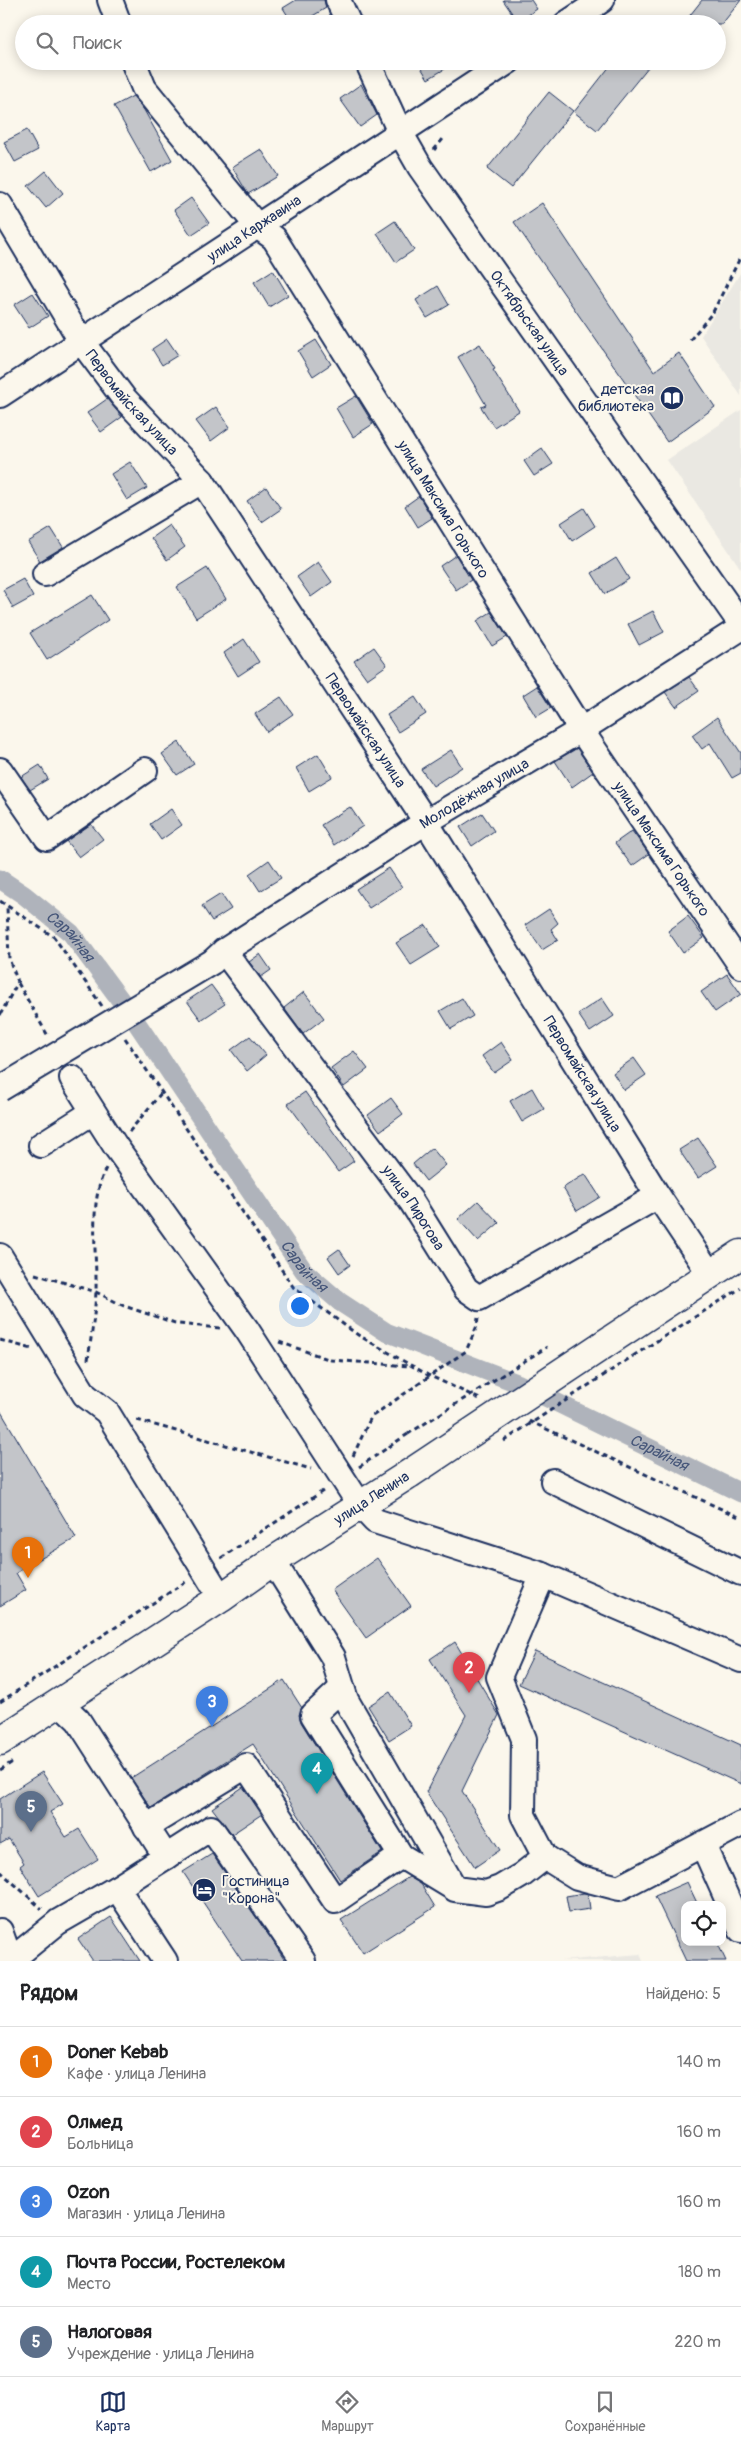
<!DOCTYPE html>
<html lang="ru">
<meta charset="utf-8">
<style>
body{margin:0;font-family:Pangolin,sans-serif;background:#f2f2f2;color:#202124}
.controls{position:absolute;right:15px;bottom:15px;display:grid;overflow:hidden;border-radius:10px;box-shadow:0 2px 12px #0003}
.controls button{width:45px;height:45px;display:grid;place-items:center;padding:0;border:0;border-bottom:1px solid #e0e0e0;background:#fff;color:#202124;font:25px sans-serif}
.you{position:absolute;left:299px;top:1305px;width:18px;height:18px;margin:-12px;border:4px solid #fff;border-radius:50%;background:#1a73e8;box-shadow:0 0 0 8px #1a73e833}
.badge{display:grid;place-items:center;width:32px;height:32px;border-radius:50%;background:#1b2f5e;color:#fff;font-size:16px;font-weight:700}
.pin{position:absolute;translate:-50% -41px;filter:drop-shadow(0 1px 2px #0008)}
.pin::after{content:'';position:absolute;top:26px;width:18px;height:15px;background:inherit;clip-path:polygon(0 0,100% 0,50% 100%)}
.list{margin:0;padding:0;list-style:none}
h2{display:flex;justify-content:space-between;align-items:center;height:65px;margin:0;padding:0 20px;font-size:21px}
h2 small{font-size:16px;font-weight:400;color:#757577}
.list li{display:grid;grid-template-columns:32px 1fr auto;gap:15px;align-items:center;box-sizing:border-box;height:70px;padding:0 20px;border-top:1px solid #e0e0e0}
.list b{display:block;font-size:19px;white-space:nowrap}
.list p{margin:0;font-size:16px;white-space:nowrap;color:#757577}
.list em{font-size:16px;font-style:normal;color:#757577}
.icon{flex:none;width:28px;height:28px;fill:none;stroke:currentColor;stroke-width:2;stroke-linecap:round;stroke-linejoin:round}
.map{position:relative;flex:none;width:741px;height:1961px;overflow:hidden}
.search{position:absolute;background:#fff;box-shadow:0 2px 12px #0003;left:15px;right:15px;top:15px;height:55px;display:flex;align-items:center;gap:12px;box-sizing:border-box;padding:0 18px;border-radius:28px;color:#757577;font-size:19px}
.sheet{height:415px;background:#fff}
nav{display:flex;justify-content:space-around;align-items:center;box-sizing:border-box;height:70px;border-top:1px solid #e0e0e0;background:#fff;font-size:14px;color:#757577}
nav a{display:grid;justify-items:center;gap:2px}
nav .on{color:#1b2f5e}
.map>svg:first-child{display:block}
.built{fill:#eae8e2}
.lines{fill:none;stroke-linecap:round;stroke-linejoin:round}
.canal{stroke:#afb3bb;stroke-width:19}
.building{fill:#c3c5c9;stroke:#1b2f5e}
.minor-casing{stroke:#1b2f5e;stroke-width:28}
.major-casing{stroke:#1b2f5e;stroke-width:31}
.path{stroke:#1b2f5e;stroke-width:3;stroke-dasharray:5 4;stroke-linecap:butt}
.minor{stroke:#fbf7ec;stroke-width:24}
.major{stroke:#fbf7ec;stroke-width:28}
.minor-bridge-casing{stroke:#1b2f5e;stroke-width:28;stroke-linecap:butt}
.major-bridge-casing{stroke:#1b2f5e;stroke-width:31;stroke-linecap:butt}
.path-bridge{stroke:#1b2f5e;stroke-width:3;stroke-dasharray:5 4;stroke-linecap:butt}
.minor-bridge{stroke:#fbf7ec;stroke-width:24}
.major-bridge{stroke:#fbf7ec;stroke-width:28}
.labels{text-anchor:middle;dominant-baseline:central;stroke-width:4;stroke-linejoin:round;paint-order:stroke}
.street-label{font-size:15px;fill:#1b2f5e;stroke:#fbf7ec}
.poi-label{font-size:15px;fill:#1b2f5e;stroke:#fbf7ec;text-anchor:end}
.water-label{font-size:16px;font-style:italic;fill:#47577a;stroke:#fbf7ec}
</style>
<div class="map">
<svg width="741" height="1961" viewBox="0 0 741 1961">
<rect width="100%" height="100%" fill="#fbf7ec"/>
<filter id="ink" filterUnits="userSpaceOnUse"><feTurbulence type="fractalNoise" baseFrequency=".02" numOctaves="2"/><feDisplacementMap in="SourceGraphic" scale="10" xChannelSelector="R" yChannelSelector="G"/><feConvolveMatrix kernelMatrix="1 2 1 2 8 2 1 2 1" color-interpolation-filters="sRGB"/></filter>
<g filter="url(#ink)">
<g class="built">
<path d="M741 272V396L701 336Z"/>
<path d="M741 410V569L667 460Z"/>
<path d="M640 1954 643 1961H561L617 1956Z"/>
</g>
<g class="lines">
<path class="canal" id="s1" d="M0 879 24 895 71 933 130 1013 304 1271 340 1302 386 1332 517 1383 741 1493"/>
</g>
<g class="building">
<path d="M296 0H324L326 8 299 24H293L283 8Z"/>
<path d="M503 0H531L537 9 518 22Z"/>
<path d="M702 0H741L722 24H683Z"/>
<path d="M417 61H458L428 79Z"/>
<path d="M614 61H653L597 130 574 112Z"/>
<path d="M361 84 377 115 360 127 340 99Z"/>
<path d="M549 92 573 111 511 188 487 169Z"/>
<path d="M133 96 144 110 172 160 151 172 114 106Z"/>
<path d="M27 130 38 150 15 162 4 142Z"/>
<path d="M261 149 278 176 248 194 232 167Z"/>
<path d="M46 171 63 193 46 208 28 186Z"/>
<path d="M191 198 209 223 191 235 174 210Z"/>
<path d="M542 203 654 371 679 353 715 407 667 442 514 222Z"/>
<path d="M395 221 414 250 396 262 377 233Z"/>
<path d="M273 270 288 295 269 307 254 282Z"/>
<path d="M438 286 449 305 427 318 416 300Z"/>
<path d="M33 293 48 316 29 328 14 305Z"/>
<path d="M167 339 178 355 162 365 152 349Z"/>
<path d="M316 340 331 364 313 376 298 351Z"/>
<path d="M480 344 495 369 493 370 519 411 494 427 481 407 486 405 458 357Z"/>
<path d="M356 396 373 424 353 437 336 408Z"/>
<path d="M107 399 122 417 101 432 87 413Z"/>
<path d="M216 407 230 427 211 441 196 421Z"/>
<path d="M542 448 553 464 534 476 524 461Z"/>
<path d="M130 462 147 488 127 500 111 474Z"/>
<path d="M266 487 281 509 262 522 247 501Z"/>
<path d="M419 496 432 518 418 527 405 506Z"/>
<path d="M584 508 595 526 572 541 561 523Z"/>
<path d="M169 525 185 547 167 560 151 538Z"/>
<path d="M51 528 63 547 40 561 28 542Z"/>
<path d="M456 555 471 580 456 590 440 566Z"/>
<path d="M616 558 629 579 605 594 592 573Z"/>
<path d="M318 562 332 582 311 597 297 577Z"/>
<path d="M207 568 226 599 196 618 177 587Z"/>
<path d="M23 579 33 597 13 608 3 590Z"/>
<path d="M92 595 108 620 47 660 30 633Z"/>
<path d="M653 611 664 632 639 645 628 624Z"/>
<path d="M491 612 507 637 492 646 477 621Z"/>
<path d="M244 639 259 662 238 676 224 653Z"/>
<path d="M374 647 387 665 367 679 354 661Z"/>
<path d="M689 677 699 691 676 707 665 692Z"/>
<path d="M537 686 551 708 536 717 523 695Z"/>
<path d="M281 697 293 714 267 732 255 714Z"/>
<path d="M415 697 426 714 398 732 387 715Z"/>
<path d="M717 717 741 753V773L732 778 710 743 702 749 692 735Z"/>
<path d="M179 742 194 764 177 775 162 754Z"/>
<path d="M577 748 593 772 572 787 555 761Z"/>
<path d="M451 750 462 767 433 786 421 769Z"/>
<path d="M318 754 332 777 309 791 296 768Z"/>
<path d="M40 765 48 779 30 790 21 777Z"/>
<path d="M350 807 363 826 334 845 321 825Z"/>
<path d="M171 809 182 825 161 840 150 824Z"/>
<path d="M482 813 494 831 472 846 460 827Z"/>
<path d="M91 824 103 839 79 857 66 841Z"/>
<path d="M632 831 649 854 632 866 615 843Z"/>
<path d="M269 860 281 878 260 891 249 874Z"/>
<path d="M389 868 402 887 369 908 356 889Z"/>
<path d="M221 894 231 909 212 921 202 906Z"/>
<path d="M549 909 558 923 551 929 558 940 542 950 525 925Z"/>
<path d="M688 916 704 938 683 953 668 931Z"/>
<path d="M426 925 440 947 411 965 396 943Z"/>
<path d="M260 954 271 970 261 977 249 962Z"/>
<path d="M727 974 741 994 715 1012 701 992Z"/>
<path d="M211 985 225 1004 201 1020 187 1001Z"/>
<path d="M304 992 324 1018 303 1034 284 1008Z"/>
<path d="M462 998 473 1016 451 1029 440 1011Z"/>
<path d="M602 998 614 1016 590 1032 578 1014Z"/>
<path d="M250 1036 266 1055 247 1071 231 1050Z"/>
<path d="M501 1042 513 1060 494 1073 482 1056Z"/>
<path d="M354 1051 368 1069 344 1087 331 1068Z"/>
<path d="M634 1058 646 1075 624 1090 613 1073Z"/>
<path d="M532 1088 544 1109 522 1122 510 1101Z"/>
<path d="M305 1092 354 1161 338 1172 288 1104Z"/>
<path d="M391 1098 403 1114 380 1131 368 1115Z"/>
<path d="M698 1138 717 1166 698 1178 679 1150Z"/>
<path d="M432 1148 446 1165 426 1181 413 1164Z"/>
<path d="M585 1174 600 1197 577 1211 563 1188Z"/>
<path d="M478 1201 499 1223 478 1241 458 1219Z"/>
<path d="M339 1249 350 1265 339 1273 328 1257Z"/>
<path d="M0 1410 76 1538 16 1573 26 1590 0 1606Z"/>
<path d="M377 1558 411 1606 366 1638 332 1590Z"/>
<path d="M455 1642 499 1715 462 1791 500 1850 475 1867 426 1792 466 1715 430 1659Z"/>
<path d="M535 1651 741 1745V1784L519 1684Z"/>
<path d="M284 1680 302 1708 299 1715 301 1722 382 1852 340 1880 253 1744 151 1808 131 1778Z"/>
<path d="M390 1692 411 1726 389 1740 368 1706Z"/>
<path d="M42 1772 63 1804 50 1812 66 1837 79 1829 98 1859 39 1896 20 1866 24 1863 9 1839 0 1844V1799Z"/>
<path d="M243 1787 262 1814 232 1834 212 1808Z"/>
<path d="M212 1854 272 1940 285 1961H242L183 1872Z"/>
<path d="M409 1877 421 1884 435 1907 363 1953 341 1920Z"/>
<path d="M687 1882 698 1905H685V1942H717L726 1961H686L655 1896Z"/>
<path d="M584 1893 588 1894 590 1909 569 1912 566 1896Z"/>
<path d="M111 1917 140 1961H93L78 1939Z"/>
</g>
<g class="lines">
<g class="minor-casing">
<g id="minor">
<path d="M110 0 119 24"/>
<path d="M338 0 349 24"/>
<path d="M566 24 602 0"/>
<path id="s2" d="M133 61 144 88 257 226 274 238 581 730 741 966"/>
<path id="s3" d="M367 61 400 132 420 167 741 624"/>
<path id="s4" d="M0 205 81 341 123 397 202 481 426 822 658 1196 710 1274"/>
<path id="s5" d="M0 395 509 61"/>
<path d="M45 574 202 481"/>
<path d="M0 770 47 838 145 770"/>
<path id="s6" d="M224 951 411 1201 466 1289 479 1298 658 1196"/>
<path id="s7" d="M212 962 224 951 426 822 581 730 741 628"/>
<path d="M72 1078 116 1147 247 1330 360 1505 375 1521 543 1575 741 1660"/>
<path d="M41 1145 93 1112"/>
<path d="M0 1256 85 1395 107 1412 221 1598"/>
<path d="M553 1481 741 1573"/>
<path d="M273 1561 333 1657 346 1700 455 1889 486 1893 500 1888 522 1875 545 1857 523 1815 524 1739 499 1677 543 1575"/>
<path d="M342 1688 313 1715 401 1856 452 1887"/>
<path d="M59 1702 78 1720 166 1857"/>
<path d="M146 1827 246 1766 335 1901 401 1856"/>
<path d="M703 1845 741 1930"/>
<path d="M545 1857 577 1877 619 1888 741 1824"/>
<path d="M117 1888 165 1961"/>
<path d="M0 1931 10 1959 7 1961"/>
<path d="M10 1961 58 1922 117 1888 211 1828 303 1961"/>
</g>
</g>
<g class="major-casing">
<g id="major">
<path d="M603 1345 741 1254"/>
<path id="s8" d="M0 1741 221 1598 273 1561 409 1474"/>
</g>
</g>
<g class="path">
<path d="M434 150 443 139"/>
<path d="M690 340 713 312 741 256"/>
<path d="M0 901 54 937 102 1006"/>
<path d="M18 983 48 1036"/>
<path d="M0 1015 18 982 9 959 7 907"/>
<path d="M125 1038 294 1288 358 1335 428 1375 482 1400"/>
<path d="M129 1132 162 1092"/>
<path d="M35 1274 96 1292 124 1306 178 1324 220 1328"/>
<path d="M0 1340 32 1349"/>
<path d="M279 1342 331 1360 409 1366"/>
<path d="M633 1356 741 1288"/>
<path d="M88 1360C91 1337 95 1314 96 1291 97 1252 88 1204 106 1168"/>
<path d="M137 1420 311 1469"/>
<path d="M529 1421 741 1518"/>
<path d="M353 1456 371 1417 466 1351 477 1326 478 1318"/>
<path d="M359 1467 408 1434"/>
<path d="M221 1558 326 1489"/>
<path d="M0 1702 187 1581"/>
<path d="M0 1770 14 1761"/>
<path d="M0 1871 42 1909"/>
</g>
<use href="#minor" class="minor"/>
<use href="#major" class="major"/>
<g class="minor-bridge-casing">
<path id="minor-bridge" d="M0 1089 212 962"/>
</g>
<g class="major-bridge-casing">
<path id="major-bridge" d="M409 1474 603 1345"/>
</g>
<g class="path-bridge">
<path d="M408 1434 547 1347"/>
<path d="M504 1441 633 1356"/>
</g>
<use href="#minor-bridge" class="minor-bridge"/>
<use href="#major-bridge" class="major-bridge"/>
</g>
</g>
<defs>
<g id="library-disc" transform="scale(1.25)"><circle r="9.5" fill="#1b2f5e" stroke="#fbf7ec"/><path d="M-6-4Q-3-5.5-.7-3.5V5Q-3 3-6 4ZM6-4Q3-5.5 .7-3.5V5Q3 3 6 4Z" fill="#fff"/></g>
<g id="hotel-disc" transform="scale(1.25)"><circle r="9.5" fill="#1b2f5e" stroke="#fbf7ec"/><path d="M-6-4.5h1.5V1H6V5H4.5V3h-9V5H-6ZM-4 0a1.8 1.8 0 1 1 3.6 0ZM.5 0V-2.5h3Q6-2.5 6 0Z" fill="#fff"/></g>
</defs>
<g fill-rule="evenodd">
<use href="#library-disc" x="672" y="398"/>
<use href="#hotel-disc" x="204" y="1890"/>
</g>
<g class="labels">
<g class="street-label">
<text stroke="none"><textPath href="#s5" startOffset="304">улица Каржавина</textPath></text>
<text stroke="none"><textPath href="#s3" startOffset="309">Октябрьская улица</textPath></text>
<text stroke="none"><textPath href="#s4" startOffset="238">Первомайская улица</textPath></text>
<text stroke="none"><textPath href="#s2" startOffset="548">улица Максима Горького</textPath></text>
<text stroke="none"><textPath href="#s4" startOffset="642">Первомайская улица</textPath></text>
<text stroke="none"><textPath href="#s7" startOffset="312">Молодёжная улица</textPath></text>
<text stroke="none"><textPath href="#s2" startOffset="952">улица Максима Горького</textPath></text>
<text stroke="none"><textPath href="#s4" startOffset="1048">Первомайская улица</textPath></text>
<text stroke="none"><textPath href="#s6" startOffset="319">улица Пирогова</textPath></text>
<text stroke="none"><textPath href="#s8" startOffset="444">улица Ленина</textPath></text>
</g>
<g class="poi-label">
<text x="654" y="389">детская<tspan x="654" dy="17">библиотека</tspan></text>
<text x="222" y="1881" text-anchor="start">Гостиница<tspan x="222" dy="17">"Корона"</tspan></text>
</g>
<g class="water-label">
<text stroke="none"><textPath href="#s1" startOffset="91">Сарайная</textPath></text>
<text stroke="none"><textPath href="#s1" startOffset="496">Сарайная</textPath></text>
<text stroke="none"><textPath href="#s1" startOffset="901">Сарайная</textPath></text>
</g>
</g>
</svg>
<div class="controls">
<button><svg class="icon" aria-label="locate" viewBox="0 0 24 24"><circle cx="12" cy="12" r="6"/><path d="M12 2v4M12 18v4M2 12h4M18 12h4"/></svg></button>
</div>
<div class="you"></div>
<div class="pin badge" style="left:28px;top:1578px;background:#e8710a">1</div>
<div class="pin badge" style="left:469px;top:1693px;background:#e0444e">2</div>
<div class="pin badge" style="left:212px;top:1727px;background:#3f7fe0">3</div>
<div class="pin badge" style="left:317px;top:1794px;background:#0f9aa8">4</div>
<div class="pin badge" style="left:31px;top:1832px;background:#5c6f8a">5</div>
<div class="search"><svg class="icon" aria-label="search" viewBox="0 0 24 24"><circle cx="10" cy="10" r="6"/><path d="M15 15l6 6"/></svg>Поиск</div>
</div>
<section class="sheet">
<h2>Рядом<small>Найдено: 5</small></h2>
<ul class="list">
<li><span class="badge" style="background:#e8710a">1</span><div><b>Doner Kebab</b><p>Кафе · улица Ленина</p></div><em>140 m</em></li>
<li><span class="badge" style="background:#e0444e">2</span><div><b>Олмед</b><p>Больница</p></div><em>160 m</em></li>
<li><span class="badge" style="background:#3f7fe0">3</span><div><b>Ozon</b><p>Магазин · улица Ленина</p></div><em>160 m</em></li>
<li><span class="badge" style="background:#0f9aa8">4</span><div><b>Почта России, Ростелеком</b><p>Место</p></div><em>180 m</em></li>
<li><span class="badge" style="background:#5c6f8a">5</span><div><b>Налоговая</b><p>Учреждение · улица Ленина</p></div><em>220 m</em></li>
</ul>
</section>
<nav>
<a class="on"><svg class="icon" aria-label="map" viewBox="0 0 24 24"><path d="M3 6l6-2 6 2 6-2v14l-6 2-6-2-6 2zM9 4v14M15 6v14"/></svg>Карта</a>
<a><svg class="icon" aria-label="directions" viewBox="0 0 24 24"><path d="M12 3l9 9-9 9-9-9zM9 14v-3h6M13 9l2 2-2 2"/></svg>Маршрут</a>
<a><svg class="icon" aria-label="saved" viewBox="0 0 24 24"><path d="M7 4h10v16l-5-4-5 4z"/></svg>Сохранённые</a>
</nav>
